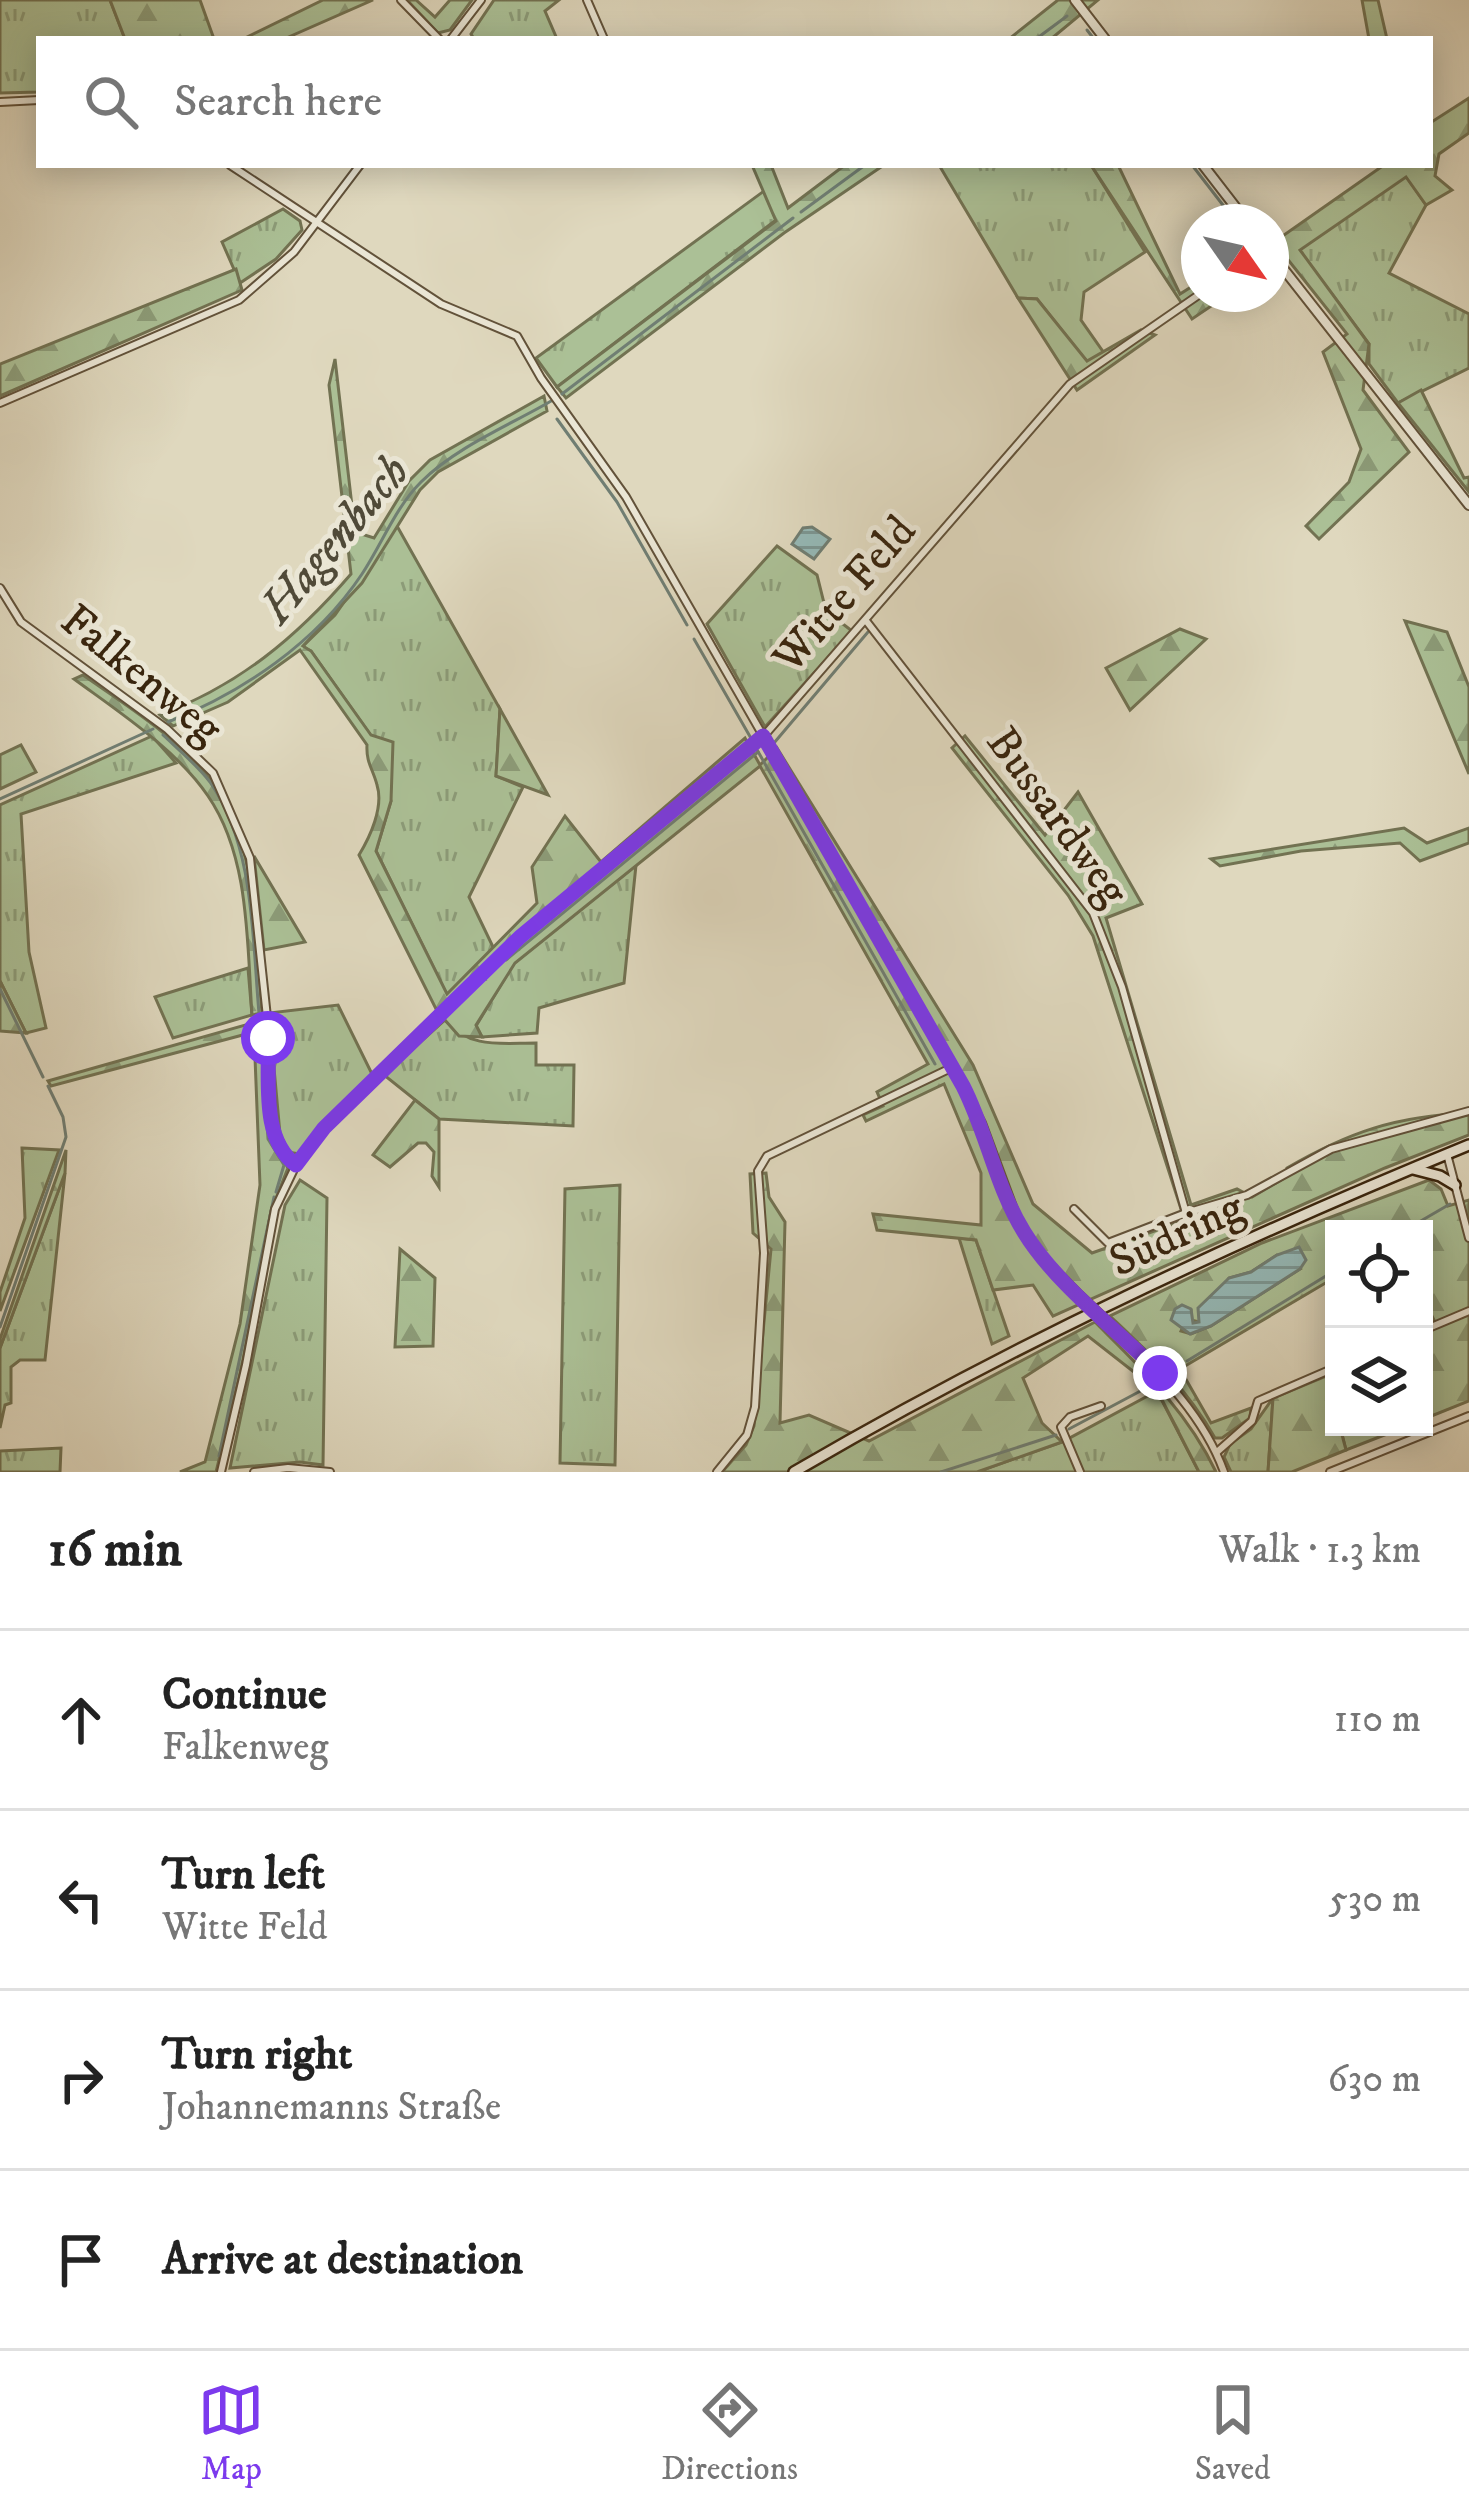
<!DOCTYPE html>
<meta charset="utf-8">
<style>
body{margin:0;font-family:"IM FELL DW Pica",serif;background:#f6f6f6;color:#222}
.controls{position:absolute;right:36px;bottom:36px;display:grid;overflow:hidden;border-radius:0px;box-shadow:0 6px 30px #0003}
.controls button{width:108px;height:108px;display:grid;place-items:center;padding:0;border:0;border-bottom:3px solid #e0e0e0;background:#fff;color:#222;font:60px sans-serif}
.compass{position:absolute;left:1181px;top:204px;width:108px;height:108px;border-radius:50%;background:#fff;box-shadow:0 6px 30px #0003;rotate:124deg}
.stop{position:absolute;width:36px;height:36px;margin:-27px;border:9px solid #7c3aed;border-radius:50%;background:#fff}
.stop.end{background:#7c3aed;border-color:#fff;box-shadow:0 3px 12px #0008}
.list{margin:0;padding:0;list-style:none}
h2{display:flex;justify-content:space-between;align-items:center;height:156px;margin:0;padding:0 48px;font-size:51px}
h2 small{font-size:39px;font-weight:400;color:#767676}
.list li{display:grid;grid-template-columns:78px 1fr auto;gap:36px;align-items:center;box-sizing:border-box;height:180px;padding:0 48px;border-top:3px solid #e0e0e0}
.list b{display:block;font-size:45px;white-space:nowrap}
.list p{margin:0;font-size:39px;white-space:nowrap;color:#767676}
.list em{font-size:39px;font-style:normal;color:#767676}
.icon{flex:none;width:66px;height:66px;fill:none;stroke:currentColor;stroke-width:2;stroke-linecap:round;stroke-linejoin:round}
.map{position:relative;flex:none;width:1469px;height:1472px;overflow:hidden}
.search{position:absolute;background:#fff;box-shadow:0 6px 30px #0003;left:36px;right:36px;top:36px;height:132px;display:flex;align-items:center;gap:30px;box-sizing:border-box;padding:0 42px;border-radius:0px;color:#767676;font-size:45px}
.sheet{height:876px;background:#fff}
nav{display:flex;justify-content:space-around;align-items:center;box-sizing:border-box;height:168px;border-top:3px solid #e0e0e0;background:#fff;font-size:33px;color:#767676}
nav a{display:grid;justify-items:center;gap:6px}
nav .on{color:#7c3aed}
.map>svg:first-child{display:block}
.grass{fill:url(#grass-tufts);stroke:#727252;stroke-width:3}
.forest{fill:url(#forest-firs);stroke:#727252;stroke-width:3;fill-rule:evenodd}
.water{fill:url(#water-rules);stroke:#707e73;stroke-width:3}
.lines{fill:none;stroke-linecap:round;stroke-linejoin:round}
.stream{stroke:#707e73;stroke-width:3}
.minor-casing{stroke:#62523a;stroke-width:10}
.tertiary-casing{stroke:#62523a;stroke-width:12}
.secondary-casing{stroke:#39250e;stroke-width:14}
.minor{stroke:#eae6d5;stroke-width:6}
.tertiary{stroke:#eae6d5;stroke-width:8}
.secondary{stroke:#eae6d5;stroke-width:9}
.minor-bridge-casing{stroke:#62523a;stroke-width:10;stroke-linecap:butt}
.minor-bridge{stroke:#eae6d5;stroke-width:6}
.route{stroke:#7c3aed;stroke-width:15}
.labels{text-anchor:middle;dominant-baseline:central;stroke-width:10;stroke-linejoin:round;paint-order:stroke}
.street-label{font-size:45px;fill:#39250e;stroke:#eae6d5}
.water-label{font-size:48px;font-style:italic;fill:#504a38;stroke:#eae6d5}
</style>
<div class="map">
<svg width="1469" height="1472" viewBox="0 0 1469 1472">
<defs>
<pattern id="grass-tufts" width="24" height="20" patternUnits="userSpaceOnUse" patternTransform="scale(3)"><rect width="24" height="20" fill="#abc096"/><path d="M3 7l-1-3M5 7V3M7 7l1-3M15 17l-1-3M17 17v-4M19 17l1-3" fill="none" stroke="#8c9c79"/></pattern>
<pattern id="forest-firs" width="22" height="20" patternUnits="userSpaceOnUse" patternTransform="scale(3)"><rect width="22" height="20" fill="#abc096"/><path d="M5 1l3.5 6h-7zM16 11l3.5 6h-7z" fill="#8c9c79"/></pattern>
<pattern id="water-rules" width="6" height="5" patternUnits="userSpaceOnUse" patternTransform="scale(3)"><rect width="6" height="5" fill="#95b9b7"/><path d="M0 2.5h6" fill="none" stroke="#7b9693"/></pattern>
</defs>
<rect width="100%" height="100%" fill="#dfd8be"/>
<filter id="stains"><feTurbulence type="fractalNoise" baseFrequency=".00167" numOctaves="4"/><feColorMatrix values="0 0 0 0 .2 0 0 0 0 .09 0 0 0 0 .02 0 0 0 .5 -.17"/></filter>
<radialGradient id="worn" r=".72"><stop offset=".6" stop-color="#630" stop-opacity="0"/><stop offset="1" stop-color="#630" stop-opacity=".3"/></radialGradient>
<g class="grass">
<path d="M0 0H110L125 39H39V92L0 93Z"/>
<path d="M494 0H559L545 11 557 39H474L471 34Z"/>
<path d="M939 165H1091L1145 252 1084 292 1081 320 1104 353 1087 362 1037 299 1018 298Z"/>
<path d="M1406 176 1426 205 1389 273 1469 314V368L1398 403 1369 364V344L1299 250Z"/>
<path d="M764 191 776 220 557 387 536 358Z"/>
<path d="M283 209 300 221 302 230 276 259 240 283 222 242Z"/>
<path d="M397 526 500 709 496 776 523 787 469 897 494 949 447 995 376 851 391 801 371 736 311 651 302 647 335 615Z"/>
<path d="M777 546 817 575 826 611 852 631 765 727 707 624Z"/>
<path d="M152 736 176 763 21 814 29 952 46 1028 26 1033 0 981V805Z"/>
<path d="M21 745 36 772 0 789V755Z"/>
<path d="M636 865 624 983 539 1008 537 1033 482 1037 476 1026 514 963Z"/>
<path d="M248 968 252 1015 173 1038 155 997Z"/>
<path d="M338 1005 372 1074 298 1154 289 1152 280 1134 269 1013Z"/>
<path d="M445 1020C470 1049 500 1043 536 1043V1065H574L573 1126 439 1119 384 1075Z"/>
<path d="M22 1148 59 1150 0 1311V1292L25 1218Z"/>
<path d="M65 1173 45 1360H20L11 1367V1403L5 1405 0 1428V1348Z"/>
<path d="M300 1180 327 1198 323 1465 300 1462 230 1468 285 1205Z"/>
<path d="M620 1185 615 1465 560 1463 565 1189Z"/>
<path d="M959 1238 976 1240 1009 1336 992 1344Z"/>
<path d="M1157 1391 1199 1472H977L1062 1442Z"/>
<path d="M1273 1398 1268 1472H1231L1224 1457 1230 1444 1251 1429Z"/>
<path d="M1340 1427H1405L1346 1450Z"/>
<path d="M61 1448 60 1472H0V1451Z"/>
</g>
<g class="forest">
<path d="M110 0H200L214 39H125Z"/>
<path d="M323 0H373L284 39H243Z"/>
<path d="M407 0H416L435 17 450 0H472L450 30 438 33Z"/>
<path d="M1058 0H1098L1051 39H1009Z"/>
<path d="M1362 0H1378L1387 39H1369Z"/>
<path d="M1469 98V133L1439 154 1435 176 1452 190 1426 205 1406 177 1300 250 1369 344 1363 390 1409 452 1319 539 1306 526 1349 482 1361 449 1323 352 1347 334 1274 242 1384 165H1430V123Z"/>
<path d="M752 165H771L788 208 845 165H884L784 233 566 398 557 387 776 221Z"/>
<path d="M1091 165H1118L1180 294 1199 282V294H1229L1192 319Z"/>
<path d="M236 269 242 290 0 396V364Z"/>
<path d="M1018 298 1037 299 1087 361 1141 330 1155 335 1077 390Z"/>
<path d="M335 359 355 532 374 538 409 481 430 460 544 396 547 411 438 472 420 490 362 583 303 646 311 651 371 735 393 742 391 801 376 851 447 994 537 903 532 867 565 816 601 862 745 738 760 765 777 748 973 1065 1033 1204 1092 1253 1194 1217 1191 1205 1181 1209 1093 936 1068 895 952 748 965 736 1045 835 1078 792 1142 904 1106 918 1191 1205 1237 1189 1252 1197 1288 1176 1287 1168C1349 1132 1396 1116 1469 1113V1135L1385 1168 1053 1316 1033 1285 993 1290 976 1240 877 1230 873 1214 981 1225V1173L944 1084 866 1121 863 1115 883 1106 877 1092 928 1064 760 766 515 963 476 1025 482 1037 459 1036 437 1011 359 855C370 837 384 807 377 785 373 769 366 763 367 745L300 650 228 702 173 726 160 715C239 685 296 638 351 574L329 385Z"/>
<path d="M1421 390 1464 478 1469 477V492L1398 403Z"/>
<path d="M1405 621 1447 632 1469 687V774Z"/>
<path d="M1180 629 1206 639 1130 710 1106 668Z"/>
<path d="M83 675C126 705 171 733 205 773 259 835 255 936 262 1013L252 1015C247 944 250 857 208 796 177 750 119 712 74 679Z"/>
<path d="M500 709 548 795 496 776Z"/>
<path d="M1404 828 1427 843 1469 828V843L1420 861 1400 843 1301 851 1220 866 1211 859Z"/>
<path d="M254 856 305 942 264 950Z"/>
<path d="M0 981 26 1033 0 1031Z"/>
<path d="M263 1020 271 1137 288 1168 271 1211 242 1365 216 1472H180L205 1462 240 1324 260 1185 254 1032 51 1086 48 1081Z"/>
<path d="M415 1100 439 1119V1187L432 1176 434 1152 426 1143H418L390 1167 373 1155Z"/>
<path d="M66 1150 65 1173 0 1348V1339Z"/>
<path d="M766 1173 769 1197 785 1222 780 1423 809 1415 869 1441 1095 1322C1142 1369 1187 1411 1216 1472H1199L1157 1390 1088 1336 1023 1378 1042 1423 1062 1442 977 1472H722L746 1445 754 1426 771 1249 753 1233 750 1174Z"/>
<path d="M1429 1180 1441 1189 1448 1206 1469 1200V1401L1424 1419V1334L1434 1320 1424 1300V1229H1334V1278L1180 1369 1211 1423 1251 1408 1250 1418 1222 1438H1215C1187 1389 1151 1354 1110 1316L1262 1243ZM1277 1255 1300 1269 1211 1326 1191 1334 1181 1331 1191 1309V1320L1199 1322 1229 1278 1251 1272Z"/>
<path d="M400 1249 435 1278 433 1346 395 1347Z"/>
<path d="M1326 1376 1334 1405V1427H1340L1346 1450 1292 1472H1268L1273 1398Z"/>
</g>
<g class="water">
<path d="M812 527 830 539 814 559 792 544 803 528Z"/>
<path d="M1299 1247 1306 1260 1300 1269 1211 1326 1190 1334 1171 1320 1175 1309 1182 1305 1191 1309 1193 1323 1199 1322 1198 1308 1229 1278 1251 1272 1277 1255Z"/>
</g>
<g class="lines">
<g class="stream">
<path d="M1087 30 1094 39"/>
<path d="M1036 39 1067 16"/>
<path d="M1192 165 1236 222"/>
<path d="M801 212 865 165"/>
<path d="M562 394 793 218"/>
<path d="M557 419 617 502 687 625"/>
<path d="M694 639 752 740"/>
<path d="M168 722C243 692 316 643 362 574 382 544 395 508 421 482 456 447 510 425 553 400"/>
<path d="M163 735C179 750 197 765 210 782 255 848 252 937 259 1013"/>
<path d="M774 743 868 632"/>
<path d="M756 748 935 1064"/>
<path d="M0 799 153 729"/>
<path d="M506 960 758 752"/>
<path d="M0 989 43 1077"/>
<path d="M260 1022 268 1139 284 1165 276 1192"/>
<path d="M1407 1229 1450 1204"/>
<path d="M0 1327 66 1137 63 1117 48 1086"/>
<path d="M1187 1361 1334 1271"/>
<path d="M1069 1429 1148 1387"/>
<path d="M219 1456 274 1197"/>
<path d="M941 1472 1056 1435"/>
</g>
<g class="minor-casing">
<g id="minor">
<path d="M401 0 439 39"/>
<path d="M587 0 604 39"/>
<path d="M451 39 481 0"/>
<path d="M0 102 39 100"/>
<path d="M230 165 441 304 517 336 541 378 626 497 953 1067 982 1123 1021 1228 1034 1248 1080 1295"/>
<path d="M0 403 239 300 294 252 360 165"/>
<path d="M0 588 21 622 167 729 213 773 250 858 267 1017 273 1136 286 1157 296 1165"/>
<path d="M867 622 1093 913 1122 987 1186 1213 1247 1195 1331 1149 1469 1111"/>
<path d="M1447 1154 1469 1238"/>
<path d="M1074 1209 1108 1243 1186 1213"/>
<path d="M1111 1324C1155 1368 1203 1413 1224 1472"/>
<path d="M1424 1330 1469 1311"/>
<path d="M1217 1452 1252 1421 1258 1401 1334 1368"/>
<path d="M221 1472 246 1365 275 1209 296 1165 324 1128 520 937 763 737 1070 384 1200 294"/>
<path d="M254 1472 288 1468 330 1472"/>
<path d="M717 1472 747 1435 755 1407 764 1253 758 1171 767 1156 953 1067"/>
<path d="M1080 1472 1061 1427 1070 1417 1101 1406"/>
<path d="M1330 1472 1469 1416"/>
</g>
</g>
<g class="tertiary-casing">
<g id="tertiary">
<path d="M1075 0 1105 39"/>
<path d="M1203 165 1247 222"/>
<path d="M1271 253 1469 505"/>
</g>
</g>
<g class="secondary-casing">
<g id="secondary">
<path d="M1413 1169 1440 1176 1455 1185"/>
<path d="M794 1472C1011 1345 1237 1240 1469 1145"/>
</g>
</g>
<use href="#minor" class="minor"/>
<use href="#tertiary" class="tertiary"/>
<use href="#secondary" class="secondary"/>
<g class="minor-bridge-casing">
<path id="minor-bridge" d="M1080 1295 1111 1324"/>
</g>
<use href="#minor-bridge" class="minor-bridge"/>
</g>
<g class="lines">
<path class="route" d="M268 1038C270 1080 260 1138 296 1165L324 1128 520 937 763 736 963 1086C987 1133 996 1187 1024 1232 1055 1283 1117 1330 1160 1373"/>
</g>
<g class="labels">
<g class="street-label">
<text transform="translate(845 595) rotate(-49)">Witte Feld</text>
<text transform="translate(141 675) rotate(39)">Falkenweg</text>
<text transform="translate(1057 817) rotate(54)">Bussardweg</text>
<text transform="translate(1177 1235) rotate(-25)">Südring</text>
</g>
<g class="water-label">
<text transform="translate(335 540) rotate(-50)">Hagenbach</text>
</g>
</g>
<rect width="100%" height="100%" filter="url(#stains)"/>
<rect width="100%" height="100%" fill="url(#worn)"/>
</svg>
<div class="controls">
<button><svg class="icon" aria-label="locate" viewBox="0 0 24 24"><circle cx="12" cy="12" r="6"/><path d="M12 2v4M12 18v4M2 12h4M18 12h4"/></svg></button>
<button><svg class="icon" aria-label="layers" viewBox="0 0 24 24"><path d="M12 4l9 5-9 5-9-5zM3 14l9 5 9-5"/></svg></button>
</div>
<svg class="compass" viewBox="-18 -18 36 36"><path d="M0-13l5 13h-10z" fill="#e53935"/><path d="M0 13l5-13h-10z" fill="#767676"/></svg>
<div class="stop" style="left:268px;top:1038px"></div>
<div class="stop end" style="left:1160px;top:1373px"></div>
<div class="search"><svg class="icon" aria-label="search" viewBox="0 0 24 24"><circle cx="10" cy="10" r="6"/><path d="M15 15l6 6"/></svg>Search here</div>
</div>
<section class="sheet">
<h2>16 min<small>Walk · 1.3 km</small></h2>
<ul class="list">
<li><svg class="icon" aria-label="ahead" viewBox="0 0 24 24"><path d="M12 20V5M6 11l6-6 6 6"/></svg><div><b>Continue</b><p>Falkenweg</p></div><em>110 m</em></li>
<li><svg class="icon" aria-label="left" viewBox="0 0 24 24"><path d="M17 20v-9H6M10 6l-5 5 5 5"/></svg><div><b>Turn left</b><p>Witte Feld</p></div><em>530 m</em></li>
<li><svg class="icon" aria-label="right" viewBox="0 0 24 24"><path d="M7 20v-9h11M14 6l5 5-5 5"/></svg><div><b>Turn right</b><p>Johannemanns Straße</p></div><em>630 m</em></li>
<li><svg class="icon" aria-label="arrive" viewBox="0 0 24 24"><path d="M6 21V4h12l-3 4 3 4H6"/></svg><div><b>Arrive at destination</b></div></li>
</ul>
</section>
<nav>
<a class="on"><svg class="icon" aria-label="map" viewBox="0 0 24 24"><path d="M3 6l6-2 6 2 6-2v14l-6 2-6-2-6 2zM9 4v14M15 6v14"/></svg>Map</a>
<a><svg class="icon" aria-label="directions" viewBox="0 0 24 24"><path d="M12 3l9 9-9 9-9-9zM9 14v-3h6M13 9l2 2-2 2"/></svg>Directions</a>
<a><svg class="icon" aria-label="saved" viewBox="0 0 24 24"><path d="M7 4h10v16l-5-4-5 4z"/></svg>Saved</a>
</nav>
